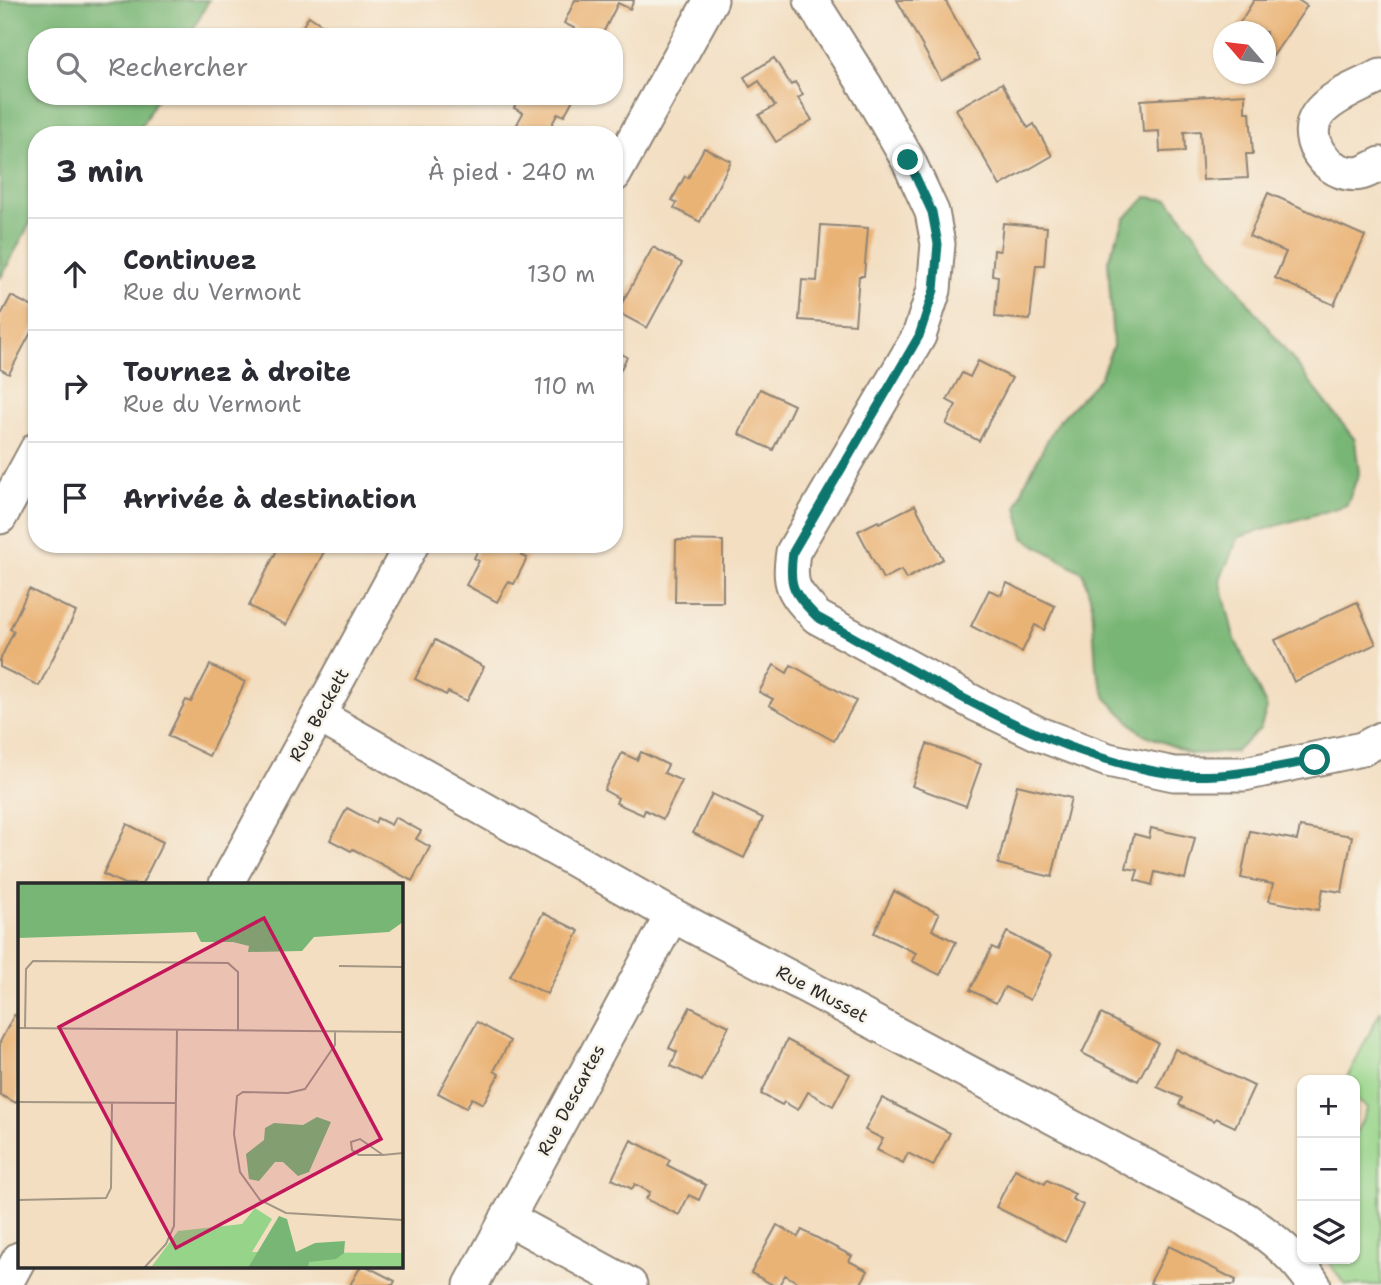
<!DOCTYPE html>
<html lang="fr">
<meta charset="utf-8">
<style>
body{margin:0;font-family:"Shantell Sans",sans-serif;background:#f7f7f7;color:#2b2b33}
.controls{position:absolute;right:21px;bottom:21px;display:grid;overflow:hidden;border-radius:14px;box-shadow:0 2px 5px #0004}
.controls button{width:63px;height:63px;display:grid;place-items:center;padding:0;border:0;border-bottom:2px solid #e1e1e2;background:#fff;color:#2b2b33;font:35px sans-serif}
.compass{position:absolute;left:1213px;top:21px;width:63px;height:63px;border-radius:50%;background:#fff;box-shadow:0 2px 5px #0004;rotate:298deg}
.stop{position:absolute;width:21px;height:21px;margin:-16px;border:5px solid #0f766e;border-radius:50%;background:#fff}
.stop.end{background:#0f766e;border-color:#fff;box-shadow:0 2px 7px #0008}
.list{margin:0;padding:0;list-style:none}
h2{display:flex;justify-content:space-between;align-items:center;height:91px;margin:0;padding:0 28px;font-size:30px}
h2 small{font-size:23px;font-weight:400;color:#7c7c81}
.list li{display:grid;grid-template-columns:46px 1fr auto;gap:21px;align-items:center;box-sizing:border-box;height:112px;padding:0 28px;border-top:2px solid #e1e1e2}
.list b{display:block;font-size:26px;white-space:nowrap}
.list p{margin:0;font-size:23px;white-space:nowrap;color:#7c7c81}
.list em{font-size:23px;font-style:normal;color:#7c7c81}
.icon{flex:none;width:38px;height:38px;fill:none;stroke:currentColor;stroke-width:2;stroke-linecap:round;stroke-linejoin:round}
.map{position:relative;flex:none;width:1381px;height:1285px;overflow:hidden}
.search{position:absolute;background:#fff;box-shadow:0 2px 5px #0004;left:28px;top:28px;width:595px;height:77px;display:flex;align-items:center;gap:18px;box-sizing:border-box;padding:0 24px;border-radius:28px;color:#7c7c81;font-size:26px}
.panel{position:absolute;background:#fff;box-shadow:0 2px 5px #0004;left:28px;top:126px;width:595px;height:427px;border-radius:28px}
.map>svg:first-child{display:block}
.green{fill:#96d489;stroke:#60805a;stroke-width:2}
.forest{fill:#78b675;stroke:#527050;stroke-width:2}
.building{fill:#eab376}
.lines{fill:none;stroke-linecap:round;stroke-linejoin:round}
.minor-casing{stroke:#8f8476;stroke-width:37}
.minor{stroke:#fff;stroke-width:33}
.route{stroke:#0f766e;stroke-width:9}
.labels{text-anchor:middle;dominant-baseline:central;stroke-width:5;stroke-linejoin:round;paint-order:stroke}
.street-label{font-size:18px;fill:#2b2b2b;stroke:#f7f3e8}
.inset-road{fill:none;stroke:#a39685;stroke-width:2}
.view{fill:#c2185b;fill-opacity:0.15;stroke:#c2185b;stroke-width:3.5}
.inset-edge{fill:none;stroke:#2b2b2b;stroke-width:3.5}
</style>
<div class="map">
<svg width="1381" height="1285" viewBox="0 0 1381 1285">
<rect width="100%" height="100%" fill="#f7f3e8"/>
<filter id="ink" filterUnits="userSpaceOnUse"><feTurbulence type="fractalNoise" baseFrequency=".0143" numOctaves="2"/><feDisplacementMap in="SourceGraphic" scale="14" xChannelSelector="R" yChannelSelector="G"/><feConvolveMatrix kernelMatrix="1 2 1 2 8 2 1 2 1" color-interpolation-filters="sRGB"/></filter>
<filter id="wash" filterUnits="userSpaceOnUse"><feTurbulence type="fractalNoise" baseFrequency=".00686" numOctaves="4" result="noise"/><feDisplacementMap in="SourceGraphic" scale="28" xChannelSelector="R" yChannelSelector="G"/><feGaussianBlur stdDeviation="1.57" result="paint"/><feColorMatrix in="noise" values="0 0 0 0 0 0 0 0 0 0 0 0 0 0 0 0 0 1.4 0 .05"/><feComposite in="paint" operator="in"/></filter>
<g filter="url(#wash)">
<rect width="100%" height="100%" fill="#f3dec1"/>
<path class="green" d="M1381 1010V1285H1345L1326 1259H1355V1135L1368 1108 1355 1099V1080H1346Z"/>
<g class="forest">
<path d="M0 0H209L189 37H37V96H158L137 135H37V210L0 279Z"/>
<path d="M1147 197 1169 200 1355 440 1359 473 1347 505 1239 537 1220 579 1234 637 1267 708 1260 729 1235 752 1191 754 1141 733 1106 698 1096 668 1092 604 1083 573 1024 538 1017 506 1026 481 1056 424 1100 378 1113 346 1108 260 1125 218Z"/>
</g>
<g id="blocks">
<g class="building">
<path d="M575 0H634L630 9 618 3 601 37H591L564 23Z"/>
<path d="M897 0H945L979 60 941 80Z"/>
<path d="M1254 0H1298L1307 6 1273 56 1268 52 1266 56V32H1234Z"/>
<path d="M309 16 340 37H296Z"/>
<path d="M774 58 791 85 795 82 803 95 798 98 812 120 776 142 759 115 775 106 759 81 750 87 744 77Z"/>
<path d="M1002 83 1028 128 1034 124 1052 156 1000 186 956 109Z"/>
<path d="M1245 94V112H1250L1253 154H1246L1248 178 1203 180 1200 131 1184 132 1185 151 1160 152 1159 131 1143 132 1141 100Z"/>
<path d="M520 96H575L564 116 558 113 547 133 537 127 534 133 517 124 523 113 514 108Z"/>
<path d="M704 148 731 161 700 222 674 208 677 203 672 200 685 176 688 178Z"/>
<path d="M1268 193 1365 236 1334 305 1275 278 1286 252 1249 236Z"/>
<path d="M1003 223 1047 227 1044 265H1036L1030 320 995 317 998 276 992 275 994 250 1000 251Z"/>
<path d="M821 225 868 228 864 276H859L855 324 799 320 802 280 817 281Z"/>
<path d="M653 247 682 263 647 328 617 312Z"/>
<path d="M11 296 37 309V321L9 374 0 369V317Z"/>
<path d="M614 350 627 357 614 383Z"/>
<path d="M978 361 1012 378 979 441 946 424 956 405 947 400 962 373 970 377Z"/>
<path d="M760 389 794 405 773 450 739 434Z"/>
<path d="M915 505 943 559 906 579 901 570 883 579 858 531 878 521 879 523Z"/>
<path d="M676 540 723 541V602H675Z"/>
<path d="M280 544H328L286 625 249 606Z"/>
<path d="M481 544H527L521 555 527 558 514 584 508 582 497 602 466 585 479 561 474 558Z"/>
<path d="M1007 583 1055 606 1044 630 1035 625 1022 652 971 626 989 590 1001 595Z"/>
<path d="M29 589 76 612 39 686 0 667V660L14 631 10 629Z"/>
<path d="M1357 602 1376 644 1294 682 1275 640Z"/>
<path d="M435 640 484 667 467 701 448 692 446 695 415 679Z"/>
<path d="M210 665 245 682 209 756 168 736 186 700 191 702Z"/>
<path d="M774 665 787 673 791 665 856 701 834 741 769 705 773 699 759 692Z"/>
<path d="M927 744 981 764 966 806 912 786Z"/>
<path d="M641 752 668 765 664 773 682 781 663 819 645 810 643 815 616 803 618 798 604 790 622 753 637 760Z"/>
<path d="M1017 785 1071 798 1052 877 998 864Z"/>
<path d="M712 794 763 818 744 858 693 833Z"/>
<path d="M347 808 375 823 377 818 391 825 395 817 421 831 416 839 430 847 412 881 353 849 351 851 330 840Z"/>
<path d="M127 824 163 842 142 884H124L103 874Z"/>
<path d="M1300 827 1352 836 1342 892 1323 889 1319 910 1269 901 1273 884 1241 878 1250 831 1297 840Z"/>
<path d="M1151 828 1195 838 1185 879 1155 872 1152 885 1135 880 1138 870 1126 868 1134 834 1149 838Z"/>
<path d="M894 891 939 914 932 930 956 942 940 975 912 961 916 953 874 933Z"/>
<path d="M543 913 579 931 547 994 510 976Z"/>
<path d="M1007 932 1052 955 1030 1000 1005 987 996 1003 970 990 992 947 998 950Z"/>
<path d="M690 1007 729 1026 702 1081 671 1066 677 1052 669 1048Z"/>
<path d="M1101 1014 1158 1043 1138 1081 1082 1053Z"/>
<path d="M14 1015 19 1017V1096L16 1103 0 1095V1042Z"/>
<path d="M477 1022 510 1041 494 1071 499 1074 483 1104 472 1098 466 1108 438 1093Z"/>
<path d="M787 1040 850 1074 833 1106 808 1092 798 1110 784 1102 782 1105 761 1094Z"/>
<path d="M1175 1049 1254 1086 1235 1127 1216 1118 1214 1121 1179 1105 1182 1098 1157 1087Z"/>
<path d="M882 1098 950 1133 933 1166 908 1153 903 1163 877 1150 883 1139 865 1130Z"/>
<path d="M631 1140 670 1160 667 1165 706 1185 699 1200 689 1195 679 1215 646 1199 650 1192 635 1184 632 1189 612 1179Z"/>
<path d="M1015 1169 1045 1184 1047 1180 1075 1194 1072 1199 1083 1205 1065 1242 996 1207Z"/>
<path d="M777 1225 798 1237 802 1230 852 1256 849 1261 868 1271 860 1285H796L797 1282 785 1275 779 1285H773L751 1273Z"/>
<path d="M1169 1246 1236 1280 1234 1285H1155L1150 1283Z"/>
<path d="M361 1266H366L395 1281 393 1285H350Z"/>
</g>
</g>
</g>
<g filter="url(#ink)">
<use href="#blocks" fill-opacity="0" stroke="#8f8476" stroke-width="2"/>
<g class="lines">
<g class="minor-casing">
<g id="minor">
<path d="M811 0 865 85 908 160 932 212 938 244 934 290 919 336 793 552C788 587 793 591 817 617L976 704 1039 734 1108 760 1174 774H1244L1362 749 1381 739"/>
<path d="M1381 76C1362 85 1321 100 1314 122 1305 148 1334 179 1361 173 1368 171 1375 167 1381 164"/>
<path d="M614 175 711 0"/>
<path d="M0 517 37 449"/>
<path d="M319 716 672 915 1245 1219C1271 1237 1297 1257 1314 1285"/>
<path d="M226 884 412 544"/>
<path d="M507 1218 630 1285"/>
<path d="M5 1285 19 1259"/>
<path d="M471 1285 672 915"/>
</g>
</g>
<use href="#minor" class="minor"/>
</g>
</g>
<g class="lines" filter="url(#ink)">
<path class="route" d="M908 160 932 212 938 244 934 290 919 336 793 552C788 587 793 592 817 617 925 676 1049 757 1172 774 1218 780 1271 768 1315 760"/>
</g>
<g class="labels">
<g class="street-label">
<text transform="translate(319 715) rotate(-61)">Rue Beckett</text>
<text transform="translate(822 994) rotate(28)">Rue Musset</text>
<text transform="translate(571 1100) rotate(-62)">Rue Descartes</text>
</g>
</g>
<g transform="translate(18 883)">
<rect width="385" height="385" fill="#f3dec1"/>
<path d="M237 325 254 336 234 369 385 370V385L134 383 160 348 224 341Z" fill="#96d489"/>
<path d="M0 0H385V39L371 49 296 54 284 68 230 69 231 63 215 59H183L178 49 0 55ZM299 234 313 239 291 289 280 293 265 279H257L241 298 231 296 228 271 246 257 247 245 256 240 285 242ZM261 333 269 336 278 369 297 360 327 358 326 370 318 376 291 379 290 385H230Z" fill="#78b675"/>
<path class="inset-road" d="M321 83 385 84M0 145 385 149M7 145 8 86 15 78 210 80 220 89V148M317 149V162L287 206 270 210 225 209 219 213 216 251 222 289 242 317 268 330 385 337M0 219 157 220M365 272 342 256 333 259 334 267 341 272H365L385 270M0 317 88 315 93 305 94 220M126 385 148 361 156 343 159 147"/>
<path class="view" d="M246 35 363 256 158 365 41 144Z"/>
<rect width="385" height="385" class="inset-edge"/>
</g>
</svg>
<div class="controls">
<button>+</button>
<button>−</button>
<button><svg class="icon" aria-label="layers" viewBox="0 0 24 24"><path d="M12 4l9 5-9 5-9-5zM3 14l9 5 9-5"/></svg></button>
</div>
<svg class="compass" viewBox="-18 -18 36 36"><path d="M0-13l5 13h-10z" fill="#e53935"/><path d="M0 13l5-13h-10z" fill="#7c7c81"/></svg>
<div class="stop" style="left:1315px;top:760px"></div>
<div class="stop end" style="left:908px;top:160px"></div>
<div class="search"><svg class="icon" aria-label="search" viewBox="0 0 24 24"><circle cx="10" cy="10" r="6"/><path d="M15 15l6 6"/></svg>Rechercher</div>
<section class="panel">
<h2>3 min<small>À pied · 240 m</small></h2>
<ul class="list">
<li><svg class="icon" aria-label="ahead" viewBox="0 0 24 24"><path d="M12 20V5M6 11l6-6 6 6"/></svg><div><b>Continuez</b><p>Rue du Vermont</p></div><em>130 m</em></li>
<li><svg class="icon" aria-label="right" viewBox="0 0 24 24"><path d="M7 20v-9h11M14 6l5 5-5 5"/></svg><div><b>Tournez à droite</b><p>Rue du Vermont</p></div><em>110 m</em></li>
<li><svg class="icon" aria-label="arrive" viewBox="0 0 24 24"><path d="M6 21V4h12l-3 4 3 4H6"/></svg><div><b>Arrivée à destination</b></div></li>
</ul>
</section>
</div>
